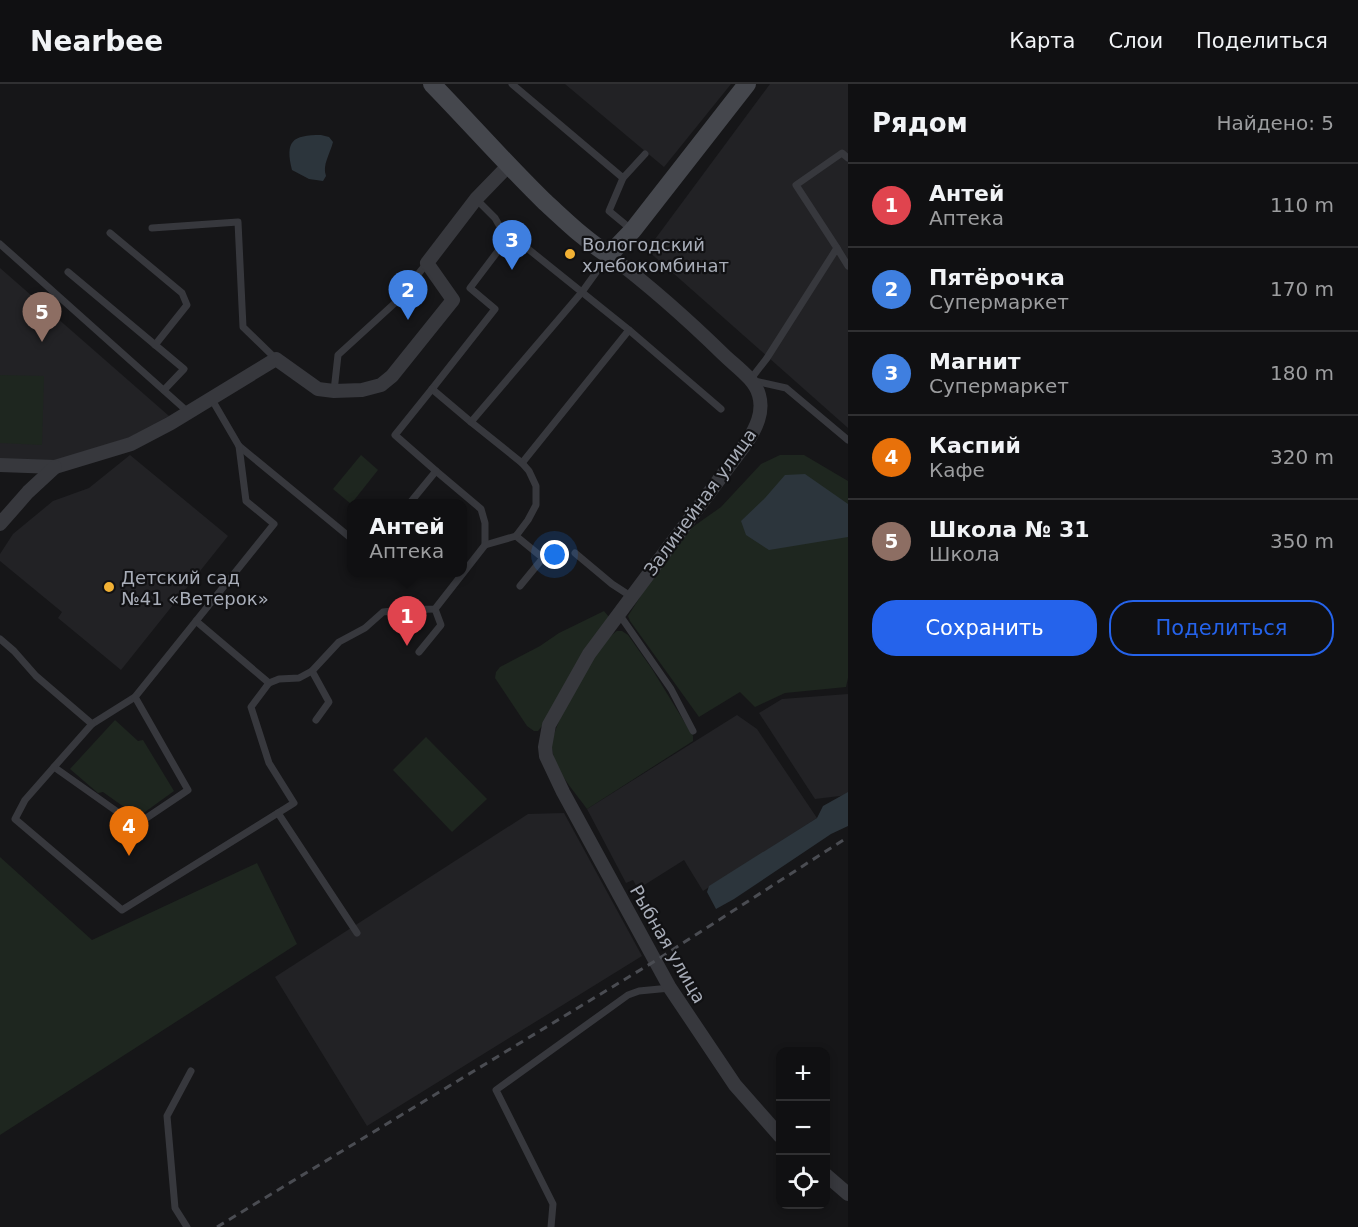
<!DOCTYPE html>
<html lang="ru">
<meta charset="utf-8">
<style>
body{margin:0;font-family:"DejaVu Sans",sans-serif;background:#19191b;color:#f1f3f6}
.controls{position:absolute;right:18px;bottom:18px;display:grid;overflow:hidden;border-radius:12px;box-shadow:0 3px 9px #0003}
.controls button{width:54px;height:54px;display:grid;place-items:center;padding:0;border:0;border-bottom:2px solid #303032;background:#101012;color:#f1f3f6;font:30px sans-serif}
.you{position:absolute;left:555px;top:471px;width:21px;height:21px;margin:-15px;border:4px solid #fff;border-radius:50%;background:#1a73e8;box-shadow:0 0 0 9px #1a73e833}
.badge{display:grid;place-items:center;width:39px;height:39px;border-radius:50%;background:#2563eb;color:#fff;font-size:20px;font-weight:700}
.pin{position:absolute;translate:-50% -50px;filter:drop-shadow(0 2px 3px #0008)}
.pin::after{content:'';position:absolute;top:32px;width:21px;height:18px;background:inherit;clip-path:polygon(0 0,100% 0,50% 100%)}
.popup{position:absolute;left:347px;top:415px;width:120px;height:78px;box-sizing:border-box;display:grid;place-content:center;border-radius:12px;background:#101012;filter:drop-shadow(0 2px 4px #0005);font-size:20px;white-space:nowrap;color:#9c9d9f}
.popup b{font-size:22px;color:#f1f3f6}
.popup::after{content:'';position:absolute;left:50%;top:100%;margin-left:-12px;border:12px solid transparent;border-top-color:#101012}
.list{margin:0;padding:0;list-style:none}
h2{display:flex;justify-content:space-between;align-items:center;height:78px;margin:0;padding:0 24px;font-size:26px}
h2 small{font-size:20px;font-weight:400;color:#9c9d9f}
.list li{display:grid;grid-template-columns:39px 1fr auto;gap:18px;align-items:center;box-sizing:border-box;height:84px;padding:0 24px;border-top:2px solid #303032}
.list b{display:block;font-size:22px;white-space:nowrap}
.list p{margin:0;font-size:20px;white-space:nowrap;color:#9c9d9f}
.list em{font-size:20px;font-style:normal;color:#9c9d9f}
.actions{display:flex;gap:12px;padding:18px 24px}
.actions a{flex:1;padding:14px 0;border:2px solid #2563eb;border-radius:24px;text-align:center;font-size:21px;color:#2563eb}
.actions .main{background:#2563eb;color:#fff}
.icon{flex:none;width:33px;height:33px;fill:none;stroke:currentColor;stroke-width:2;stroke-linecap:round;stroke-linejoin:round}
.map{position:relative;flex:none;width:848px;height:1143px;overflow:hidden}
header{display:flex;align-items:center;gap:36px;box-sizing:border-box;height:84px;padding:0 30px;background:#101012;border-bottom:2px solid #303032}
header strong{font-size:28px}
nav{display:flex;gap:33px;margin-inline-start:auto;font-size:21px}
main{display:flex}
aside{flex:1;background:#101012}
.map>svg:first-child{display:block}
.built{fill:#222225}
.green{fill:#1e261f}
.water{fill:#2c353c}
.lines{fill:none;stroke-linecap:round;stroke-linejoin:round}
.service{stroke:#37383d;stroke-width:7}
.minor{stroke:#37383d;stroke-width:14}
.secondary{stroke:#45474d;stroke-width:18}
.rail{stroke:#4a4c52;stroke-width:3;stroke-dasharray:8 6;stroke-linecap:butt}
.poi-dot{fill:#f2b134;stroke:#111113;stroke-width:2}
.labels{text-anchor:middle;dominant-baseline:central;stroke-width:4.5;stroke-linejoin:round;paint-order:stroke}
.poi-label{font-size:18px;fill:#a8adb8;stroke:#111113;text-anchor:start}
.street-label{font-size:18px;fill:#a8adb8;stroke:#111113}
</style>
<header>
<strong>Nearbee</strong>
<nav><a>Карта</a><a>Слои</a><a>Поделиться</a></nav>
</header>
<main>
<div class="map">
<svg width="848" height="1143" viewBox="0 0 848 1143">
<rect width="100%" height="100%" fill="#161618"/>
<g class="built">
<path d="M565 0H731L664 83Z"/>
<path d="M770 0H848V344L647 166Z"/>
<path d="M0 184 169 332 128 354 54 378 0 376Z"/>
<path d="M130 371 228 452 121 586 58 534 62 528 0 477V470L13 450 53 417 89 404Z"/>
<path d="M848 610V711L815 715 759 629 782 615Z"/>
<path d="M737 631 757 645 817 734 703 807 684 776 638 805 633 796 626 799 587 725Z"/>
<path d="M564 729 642 872 367 1042 275 893 528 730Z"/>
</g>
<g class="green">
<path d="M0 291 44 292 42 361 0 359Z"/>
<path d="M361 371 378 386 351 420 333 405Z"/>
<path d="M780 371H804L848 397V594L846 603 785 609 755 623 740 608 699 633 630 537 628 532 659 483 687 447 721 423 761 380Z"/>
<path d="M604 527 609 533 542 642 538 647H534L527 642 495 594 496 588 500 583 540 562 559 549Z"/>
<path d="M617 547H622L628 551 652 585 693 652V657L587 725C574 707 554 686 552 664 551 641 597 559 617 547Z"/>
<path d="M115 636 138 657 143 656 174 707 138 733 103 708 98 709 70 685Z"/>
<path d="M426 653 487 715 452 748 393 686Z"/>
<path d="M0 773 92 856 257 779 297 860 0 1051Z"/>
</g>
<g class="water">
<path d="M321 51 329 53 333 58C330 70 322 81 326 92L323 97 309 95 292 86C285 57 292 51 321 51Z"/>
<path d="M805 390 848 420V453L769 466 746 451 741 437 765 414 785 391Z"/>
<path d="M848 708V742L831 750 734 815 716 825 707 808 709 802 817 734 823 722Z"/>
</g>
<g class="lines">
<g class="service">
<path d="M512 0 623 94 645 70"/>
<path d="M623 94 609 127 632 146"/>
<path d="M476 115 495 134 507 155 517 156 629 246 721 325"/>
<path d="M152 144 238 138 243 243 276 275"/>
<path d="M110 149 182 209 187 221 155 261"/>
<path d="M0 160 188 328"/>
<path d="M837 164 796 101 842 69 848 74"/>
<path d="M848 182 837 164 767 274 750 296 786 304 848 356"/>
<path d="M68 188 184 285 164 306"/>
<path d="M334 307 338 271 396 218 427 179"/>
<path d="M471 338 432 305 495 225 470 204 507 155"/>
<path d="M239 362 352 455"/>
<path d="M522 379 629 246"/>
<path d="M436 387 481 425 485 439V461"/>
<path d="M409 420 436 387 395 351 432 305"/>
<path d="M516 452 543 474 520 502"/>
<path d="M575 469 612 500 632 513"/>
<path d="M619 530 671 605 693 647"/>
<path d="M196 537 269 599"/>
<path d="M0 555 14 567 36 592 92 640 135 613 274 440 246 417 239 362 211 314"/>
<path d="M419 568 441 541 435 525"/>
<path d="M312 587 329 618 316 636"/>
<path d="M92 640 54 683 136 741 188 706 135 613"/>
<path d="M54 683 25 716 15 735 122 826 294 719 269 679 251 623 269 599 279 595 299 594 312 587 339 558 365 544 383 528 402 526 435 525 485 461 516 452 528 436 536 421V402L529 387 522 379 471 338 582 208 608 172"/>
<path d="M278 729 357 849"/>
<path d="M187 1143 175 1124 167 1032 191 987"/>
<path d="M551 1143 553 1120 496 1006 628 911 639 907 670 904"/>
</g>
<g class="minor">
<path d="M609 171C650 202 687 235 723 270 735 282 755 295 759 311 764 328 756 344 747 358L589 570 549 641 545 663 546 672 563 708 670 904 735 1001 780 1052"/>
<path d="M0 381 55 383 131 360 171 339 276 275 318 305 334 307 362 306 381 301 392 292 453 216 427 179 476 115 509 81"/>
<path d="M0 440 28 408 55 383"/>
<path d="M826 1091 848 1110"/>
</g>
<path class="secondary" d="M432 0C470 39 506 80 545 118 566 137 585 156 609 171L633 146 747 0"/>
<path class="rail" d="M217 1143 655 877 848 753"/>
</g>
<g class="poi-dot">
<circle cx="570" cy="170" r="6"/>
<circle cx="109" cy="503" r="6"/>
</g>
<g class="labels">
<g class="poi-label">
<text x="582" y="160">Вологодский<tspan x="582" dy="21">хлебокомбинат</tspan></text>
<text x="121" y="493">Детский сад<tspan x="121" dy="21">№41 «Ветерок»</tspan></text>
</g>
<g class="street-label">
<text transform="translate(700 418) rotate(-54)">Залинейная улица</text>
<text transform="translate(668 860) rotate(60)">Рыбная улица</text>
</g>
</g>
</svg>
<div class="controls">
<button>+</button>
<button>−</button>
<button><svg class="icon" aria-label="locate" viewBox="0 0 24 24"><circle cx="12" cy="12" r="6"/><path d="M12 2v4M12 18v4M2 12h4M18 12h4"/></svg></button>
</div>
<div class="you"></div>
<div class="pin badge" style="left:407px;top:562px;background:#e0444e">1</div>
<div class="popup"><b>Антей</b>Аптека</div>
<div class="pin badge" style="left:408px;top:236px;background:#3f7fe0">2</div>
<div class="pin badge" style="left:512px;top:186px;background:#3f7fe0">3</div>
<div class="pin badge" style="left:129px;top:772px;background:#e8710a">4</div>
<div class="pin badge" style="left:42px;top:258px;background:#8d6e63">5</div>
</div>
<aside>
<h2>Рядом<small>Найдено: 5</small></h2>
<ul class="list">
<li><span class="badge" style="background:#e0444e">1</span><div><b>Антей</b><p>Аптека</p></div><em>110 m</em></li>
<li><span class="badge" style="background:#3f7fe0">2</span><div><b>Пятёрочка</b><p>Супермаркет</p></div><em>170 m</em></li>
<li><span class="badge" style="background:#3f7fe0">3</span><div><b>Магнит</b><p>Супермаркет</p></div><em>180 m</em></li>
<li><span class="badge" style="background:#e8710a">4</span><div><b>Каспий</b><p>Кафе</p></div><em>320 m</em></li>
<li><span class="badge" style="background:#8d6e63">5</span><div><b>Школа № 31</b><p>Школа</p></div><em>350 m</em></li>
</ul>
<div class="actions"><a class="main">Сохранить</a><a>Поделиться</a></div>
</aside>
</main>
